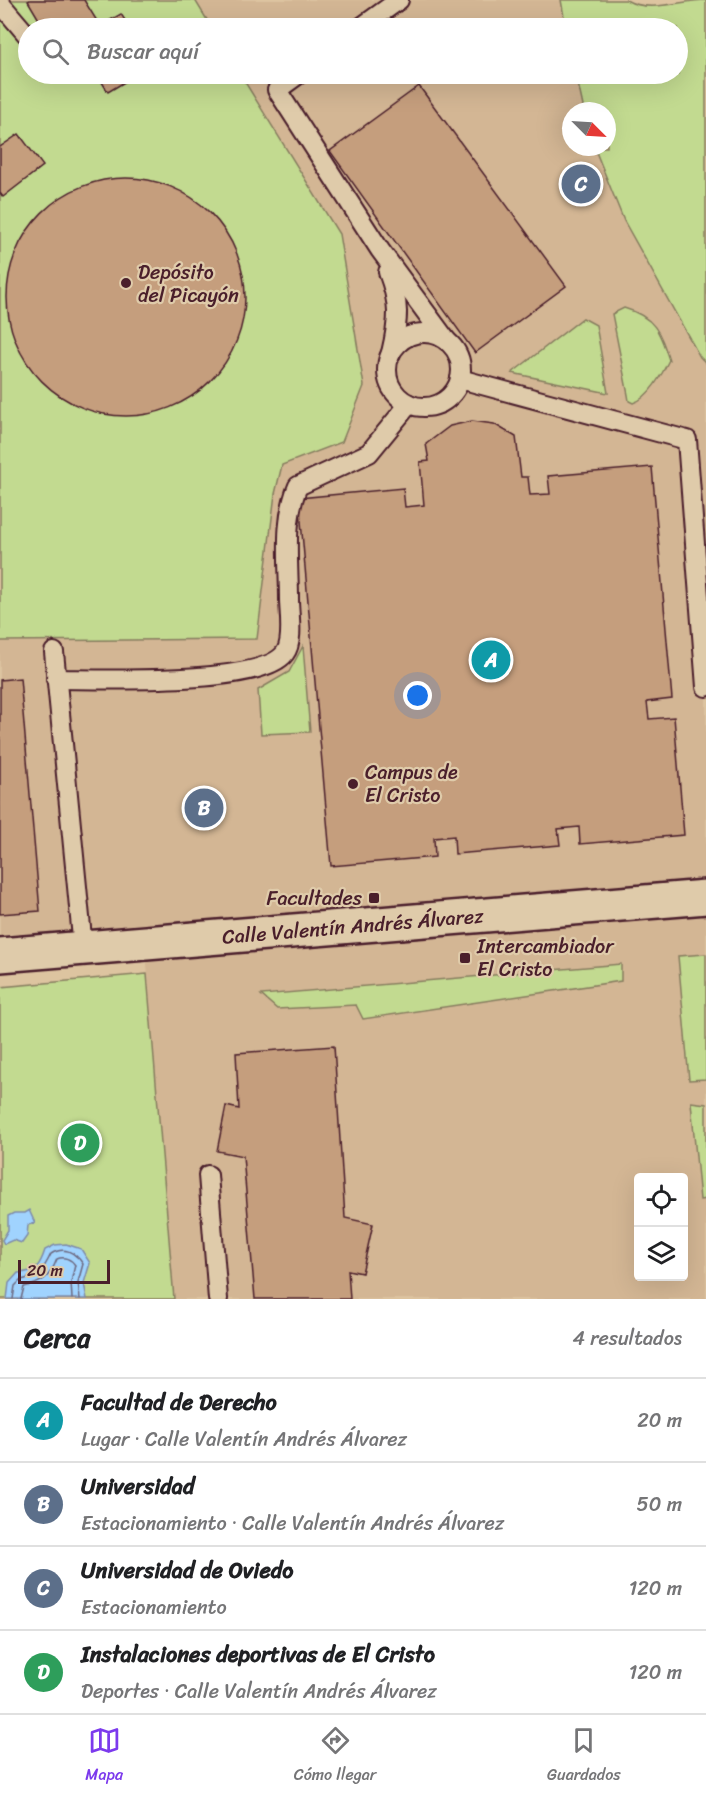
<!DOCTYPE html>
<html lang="es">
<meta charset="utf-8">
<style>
body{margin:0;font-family:Sriracha,sans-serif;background:#f2f2f2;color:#202124}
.controls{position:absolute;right:18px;bottom:18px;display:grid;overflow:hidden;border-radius:6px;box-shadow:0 6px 24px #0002}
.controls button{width:54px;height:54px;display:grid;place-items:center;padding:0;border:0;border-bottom:2px solid #e0e0e0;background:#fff;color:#202124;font:30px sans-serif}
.compass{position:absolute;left:562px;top:102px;width:54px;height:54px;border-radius:50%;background:#fff;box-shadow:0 6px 24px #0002;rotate:114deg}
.scale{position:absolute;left:18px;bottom:15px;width:92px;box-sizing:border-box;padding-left:6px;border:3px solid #4a1f2b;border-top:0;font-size:16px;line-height:21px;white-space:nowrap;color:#4a1f2b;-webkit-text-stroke:4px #dfcbaa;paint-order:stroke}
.you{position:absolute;left:418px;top:696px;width:21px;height:21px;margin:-15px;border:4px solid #fff;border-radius:50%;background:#1a73e8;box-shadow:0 0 0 9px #1a73e833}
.badge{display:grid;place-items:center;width:39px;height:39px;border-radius:50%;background:#7c3aed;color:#fff;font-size:20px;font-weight:700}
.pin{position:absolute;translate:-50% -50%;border:3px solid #fff;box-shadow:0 2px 6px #0006}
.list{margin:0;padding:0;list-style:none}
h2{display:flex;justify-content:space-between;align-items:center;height:78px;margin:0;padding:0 24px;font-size:26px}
h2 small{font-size:20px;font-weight:400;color:#757577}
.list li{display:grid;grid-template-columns:39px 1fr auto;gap:18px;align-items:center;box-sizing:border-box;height:84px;padding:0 24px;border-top:2px solid #e0e0e0}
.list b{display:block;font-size:22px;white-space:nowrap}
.list p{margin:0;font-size:20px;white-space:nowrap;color:#757577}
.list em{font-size:20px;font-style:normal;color:#757577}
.icon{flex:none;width:33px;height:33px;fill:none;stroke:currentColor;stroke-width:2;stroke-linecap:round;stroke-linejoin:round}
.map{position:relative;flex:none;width:706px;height:1299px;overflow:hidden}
.search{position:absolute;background:#fff;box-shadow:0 6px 24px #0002;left:18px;right:18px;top:18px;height:66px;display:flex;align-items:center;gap:15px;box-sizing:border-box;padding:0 21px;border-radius:33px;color:#757577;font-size:22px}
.sheet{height:414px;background:#fff}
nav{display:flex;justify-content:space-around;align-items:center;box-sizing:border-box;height:84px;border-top:2px solid #e0e0e0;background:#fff;font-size:16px;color:#757577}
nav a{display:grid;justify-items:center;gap:3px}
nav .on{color:#7c3aed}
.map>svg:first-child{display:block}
.built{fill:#d3b694;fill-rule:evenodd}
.green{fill:#c2da90;stroke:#867c5e;stroke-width:1.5}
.water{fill:#a0d3fe;stroke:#7e8baa;stroke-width:1.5}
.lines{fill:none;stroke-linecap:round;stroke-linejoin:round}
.shore{stroke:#6c677f;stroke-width:1.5}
.building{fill:#c59e7d;stroke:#4a1f2b;stroke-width:1.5}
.lane-casing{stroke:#4a1f2b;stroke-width:22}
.street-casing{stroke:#4a1f2b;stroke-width:38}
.lane{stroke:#dfcbaa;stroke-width:18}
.street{stroke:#dfcbaa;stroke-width:33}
.poi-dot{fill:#4a1f2b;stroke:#dfcbaa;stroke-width:2}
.labels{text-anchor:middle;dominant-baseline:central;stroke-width:4.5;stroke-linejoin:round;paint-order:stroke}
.poi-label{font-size:20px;fill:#4a1f2b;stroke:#dfcbaa;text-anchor:start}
.street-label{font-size:20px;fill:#4a1f2b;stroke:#dfcbaa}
</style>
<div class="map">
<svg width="706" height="1299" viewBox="0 0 706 1299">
<rect width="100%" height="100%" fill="#ddc4a0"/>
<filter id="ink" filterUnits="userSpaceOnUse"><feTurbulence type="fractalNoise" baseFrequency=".0167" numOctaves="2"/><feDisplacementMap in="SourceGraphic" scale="12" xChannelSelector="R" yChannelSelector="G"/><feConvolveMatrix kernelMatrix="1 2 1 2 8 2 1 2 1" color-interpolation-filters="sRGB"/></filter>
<g filter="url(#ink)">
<g class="built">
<path d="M195 0H591L602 28H212Z"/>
<path d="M240 74H621L706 293V1299H174L144 927 0 935V641L257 639 275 494 282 465 342 442 339 234ZM571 111H607V147H571ZM638 1178H684V1276H638Z"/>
</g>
<g class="green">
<path d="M0 0H195L212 28H28V74H240L339 234 364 386 342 442 282 465 275 494 257 639 0 641Z"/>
<path d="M561 0H626C650 14 680 0 706 0V363L700 357 624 221 594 147H607V111H584L576 74H678V28H566Z"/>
<path d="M624 308C655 317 660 332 669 360 663 373 648 399 633 403L629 401 628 395 612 314Z"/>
<path d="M583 318 596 325 608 393 512 373Z"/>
<path d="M303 646 310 732 261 734 258 690 289 672Z"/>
<path d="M706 954V1079L689 1080 678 956Z"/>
<path d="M621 964V981L363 1019 356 1005 277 1009 261 995Z"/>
<path d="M147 974 174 1299H0V987Z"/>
<path d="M691 1102 706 1104V1199L700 1200Z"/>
</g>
<g class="water">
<path d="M29 1210 35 1223 28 1225 27 1236 22 1243 13 1240 4 1244 2 1240 8 1230V1216L14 1213H24Z"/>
<path d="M66 1244 81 1249 90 1263 84 1283 87 1299H7L9 1283 18 1273C36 1272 40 1266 45 1250L55 1245Z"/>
</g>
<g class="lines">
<g class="shore">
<path d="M13 1299 15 1286 21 1280C39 1276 43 1271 51 1254 64 1246 75 1252 83 1264L78 1282 80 1299"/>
<path d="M21 1299 24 1287C43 1283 50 1277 57 1259 64 1256 71 1259 75 1265L71 1282 72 1299"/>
</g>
</g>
<g class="building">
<path d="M30 0H84L100 26 121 14 130 28H44L28 1Z"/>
<path d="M97 74H138L108 92Z"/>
<path d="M419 86 566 286 475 353 330 151Z"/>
<path d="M19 134 43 166 3 197 0 193V147Z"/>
<circle cx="126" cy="297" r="119"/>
<path d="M472 421 494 424 516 437 521 477H528L530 495 550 494 548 476 652 467 672 699 647 702 649 719 674 717 684 835 580 844 579 827 558 829 560 845 455 854 454 836 434 838 435 857 331 866 299 498 403 488 405 507 424 505 420 462 429 461 426 444 450 426Z"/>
<path d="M20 678 40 911 0 914V680Z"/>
<path d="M334 1046 345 1218 373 1224 362 1273 348 1270 350 1299H255L243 1156 217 1151 226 1106 239 1109 236 1053Z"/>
</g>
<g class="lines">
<g class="lane-casing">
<g id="lane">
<path d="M0 3 28 36"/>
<path d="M360 28 399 0"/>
<path d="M299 74 277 90 380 250 447 341"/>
<path d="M388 272C400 304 399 319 391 353"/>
<circle cx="424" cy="370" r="37"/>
<path d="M460 379 687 440 706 687"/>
<path d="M54 652 83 948"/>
<path d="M56 679C98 679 262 686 285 653 294 641 289 614 289 599 289 563 283 520 298 486L369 453 409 404"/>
<path d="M208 1175 218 1299"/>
</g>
</g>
<g class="street-casing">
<g id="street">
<path id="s1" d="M0 955 706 897"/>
</g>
</g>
<use href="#lane" class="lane"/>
<use href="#street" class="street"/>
</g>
</g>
<g class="poi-dot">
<circle cx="126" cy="283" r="6"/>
<circle cx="353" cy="784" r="6"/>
<rect x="368" y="892" width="12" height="12" rx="3"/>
<rect x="459" y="952" width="12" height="12" rx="3"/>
</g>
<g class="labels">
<g class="poi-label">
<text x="138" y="272">Depósito<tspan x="138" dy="23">del Picayón</tspan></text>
<text x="365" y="772">Campus de<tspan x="365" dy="23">El Cristo</tspan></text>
<text x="362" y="898" text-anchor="end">Facultades</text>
<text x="477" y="946">Intercambiador<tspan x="477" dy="23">El Cristo</tspan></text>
</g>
<g class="street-label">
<text stroke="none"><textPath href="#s1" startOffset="354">Calle Valentín Andrés Álvarez</textPath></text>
</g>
</g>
</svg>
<div class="controls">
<button><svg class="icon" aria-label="locate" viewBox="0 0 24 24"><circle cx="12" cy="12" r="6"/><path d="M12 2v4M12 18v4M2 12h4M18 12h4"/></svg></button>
<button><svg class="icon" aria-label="layers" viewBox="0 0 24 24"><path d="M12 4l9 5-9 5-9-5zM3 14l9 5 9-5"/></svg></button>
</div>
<svg class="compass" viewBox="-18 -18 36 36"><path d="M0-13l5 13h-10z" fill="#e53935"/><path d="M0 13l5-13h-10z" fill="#757577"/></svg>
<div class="scale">20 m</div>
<div class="you"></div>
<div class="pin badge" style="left:491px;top:660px;background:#0f9aa8">A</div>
<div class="pin badge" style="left:204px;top:808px;background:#5c6f8a">B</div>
<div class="pin badge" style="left:581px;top:184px;background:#5c6f8a">C</div>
<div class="pin badge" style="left:80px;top:1143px;background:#2e9e5b">D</div>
<div class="search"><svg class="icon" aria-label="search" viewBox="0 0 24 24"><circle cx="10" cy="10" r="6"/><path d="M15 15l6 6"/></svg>Buscar aquí</div>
</div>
<section class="sheet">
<h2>Cerca<small>4 resultados</small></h2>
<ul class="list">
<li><span class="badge" style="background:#0f9aa8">A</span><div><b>Facultad de Derecho</b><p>Lugar · Calle Valentín Andrés Álvarez</p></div><em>20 m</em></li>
<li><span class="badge" style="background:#5c6f8a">B</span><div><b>Universidad</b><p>Estacionamiento · Calle Valentín Andrés Álvarez</p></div><em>50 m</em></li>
<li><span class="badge" style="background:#5c6f8a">C</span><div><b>Universidad de Oviedo</b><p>Estacionamiento</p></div><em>120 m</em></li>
<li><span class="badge" style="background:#2e9e5b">D</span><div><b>Instalaciones deportivas de El Cristo</b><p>Deportes · Calle Valentín Andrés Álvarez</p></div><em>120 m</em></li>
</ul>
</section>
<nav>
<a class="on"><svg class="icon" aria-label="map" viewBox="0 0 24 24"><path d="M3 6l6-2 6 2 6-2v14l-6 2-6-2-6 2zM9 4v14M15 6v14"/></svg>Mapa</a>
<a><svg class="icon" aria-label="directions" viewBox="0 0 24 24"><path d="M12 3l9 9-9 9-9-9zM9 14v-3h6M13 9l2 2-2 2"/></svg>Cómo llegar</a>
<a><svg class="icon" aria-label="saved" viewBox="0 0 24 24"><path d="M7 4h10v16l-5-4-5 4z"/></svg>Guardados</a>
</nav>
